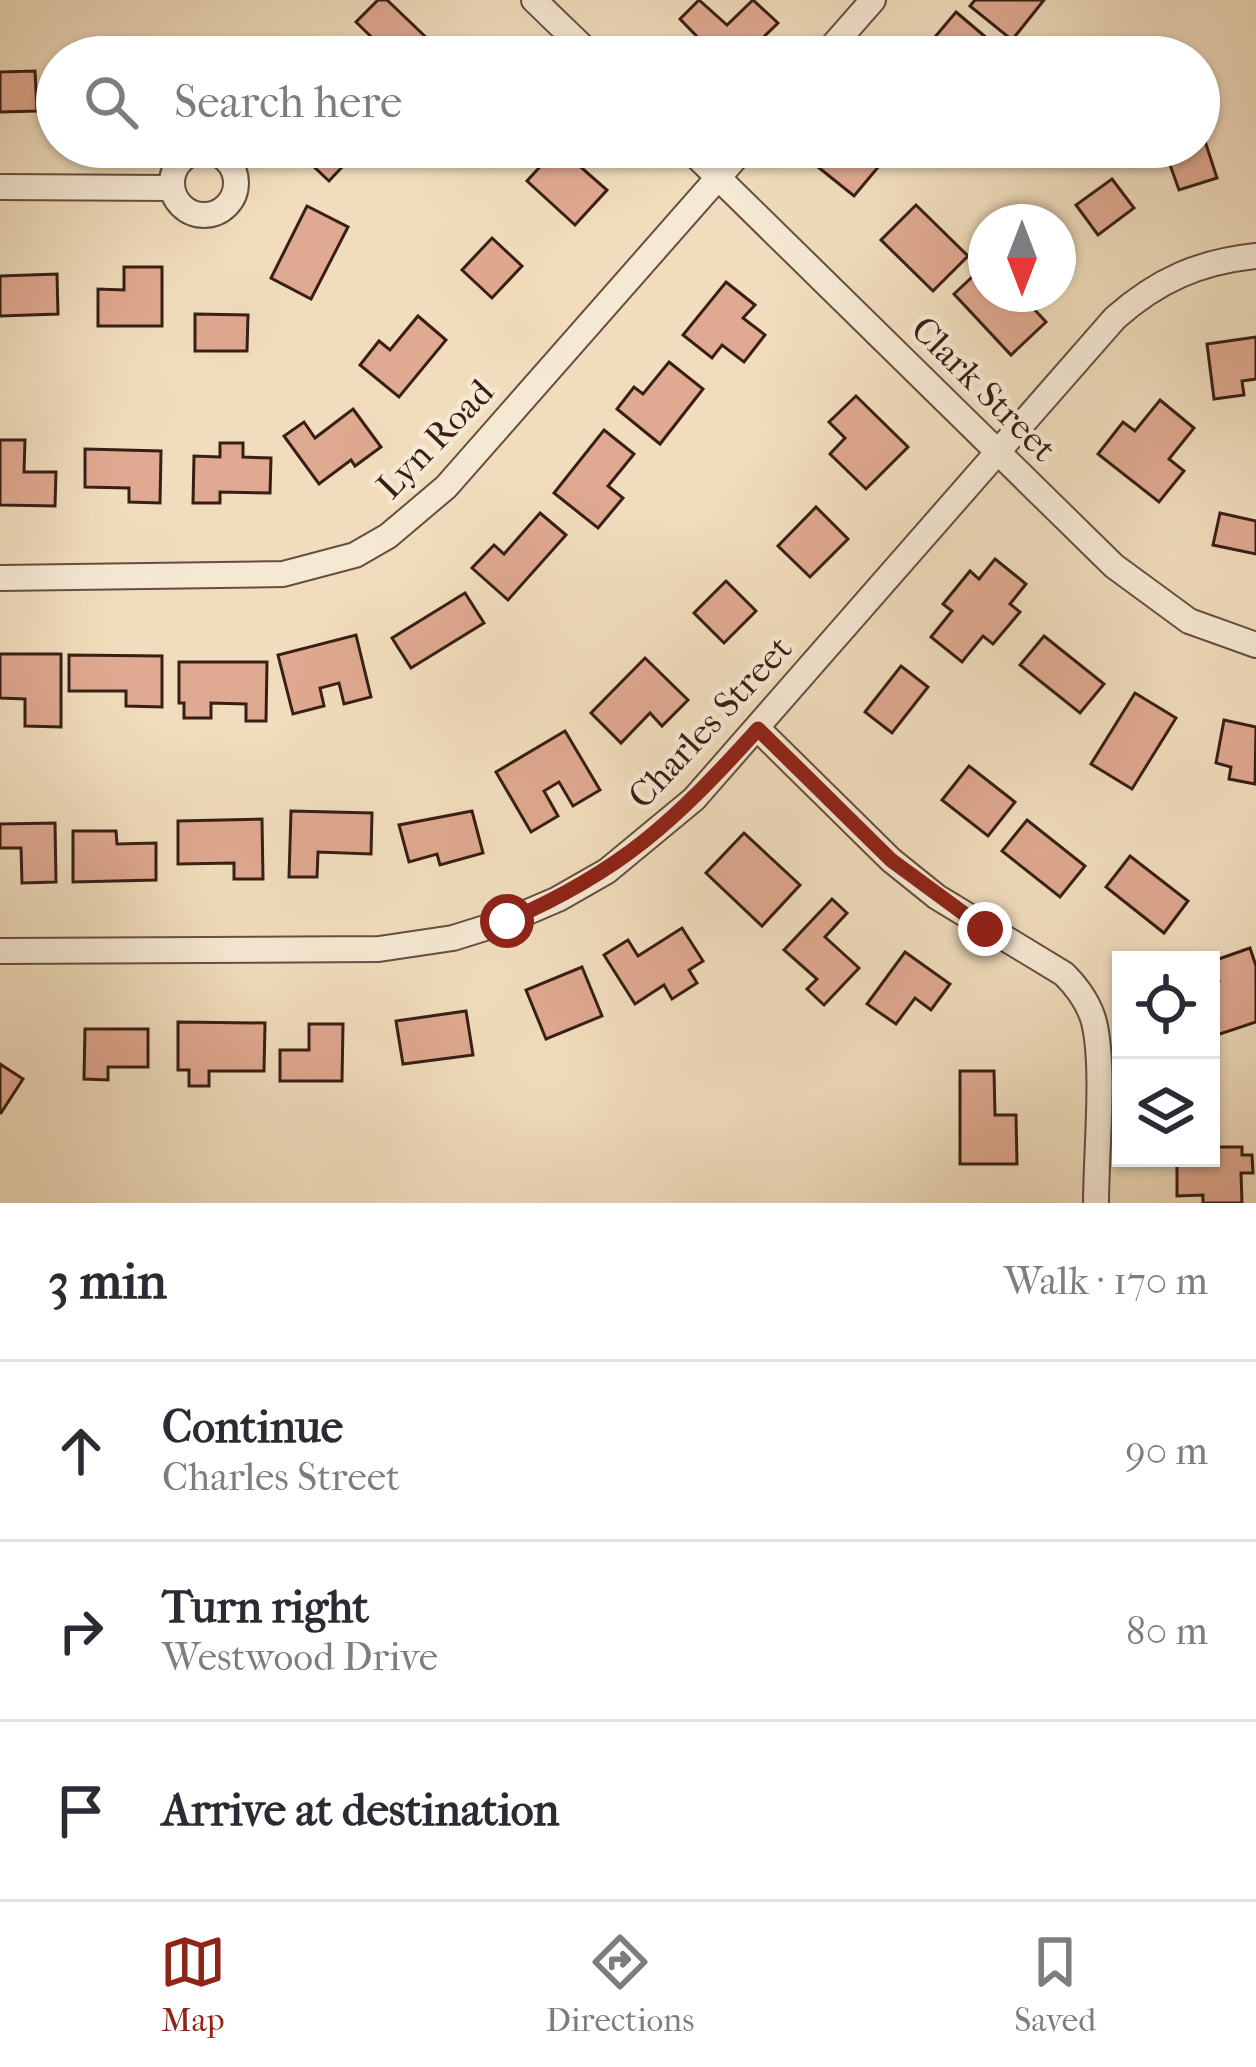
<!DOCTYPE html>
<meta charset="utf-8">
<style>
body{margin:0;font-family:"IM FELL French Canon",serif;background:#f7f7f7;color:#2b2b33}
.controls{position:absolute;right:36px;bottom:36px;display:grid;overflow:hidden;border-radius:0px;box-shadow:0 3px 9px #0004}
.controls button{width:108px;height:108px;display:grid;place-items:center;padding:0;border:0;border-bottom:3px solid #e1e1e2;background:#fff;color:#2b2b33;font:60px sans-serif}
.compass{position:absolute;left:968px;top:204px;width:108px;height:108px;border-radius:50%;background:#fff;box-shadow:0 3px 9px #0004;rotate:180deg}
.stop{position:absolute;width:36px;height:36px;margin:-27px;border:9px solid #8f2418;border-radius:50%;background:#fff}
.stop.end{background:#8f2418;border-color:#fff;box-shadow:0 3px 12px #0008}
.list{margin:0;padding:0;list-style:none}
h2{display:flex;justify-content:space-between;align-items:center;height:156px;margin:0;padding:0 48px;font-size:51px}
h2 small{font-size:39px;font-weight:400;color:#7c7c81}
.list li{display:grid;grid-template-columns:78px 1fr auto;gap:36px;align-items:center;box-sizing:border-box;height:180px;padding:0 48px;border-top:3px solid #e1e1e2}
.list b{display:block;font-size:45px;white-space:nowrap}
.list p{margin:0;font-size:39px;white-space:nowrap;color:#7c7c81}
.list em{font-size:39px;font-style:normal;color:#7c7c81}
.icon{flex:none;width:66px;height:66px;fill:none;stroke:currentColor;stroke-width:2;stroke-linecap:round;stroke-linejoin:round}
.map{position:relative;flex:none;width:1256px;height:1203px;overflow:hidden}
.search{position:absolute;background:#fff;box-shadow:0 3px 9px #0004;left:36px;right:36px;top:36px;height:132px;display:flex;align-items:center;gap:30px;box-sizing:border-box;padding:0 42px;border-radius:66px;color:#7c7c81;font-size:45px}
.sheet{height:696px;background:#fff}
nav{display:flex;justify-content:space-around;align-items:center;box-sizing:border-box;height:168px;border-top:3px solid #e1e1e2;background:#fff;font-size:33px;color:#7c7c81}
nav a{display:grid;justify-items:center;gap:6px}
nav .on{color:#8f2418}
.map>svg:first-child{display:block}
.building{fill:#e0a991;stroke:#381e15;stroke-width:3}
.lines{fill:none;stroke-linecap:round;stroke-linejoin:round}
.minor-casing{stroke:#664e3f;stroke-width:28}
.minor{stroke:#f6e9d4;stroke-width:24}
.route{stroke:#8f2418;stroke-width:15}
.labels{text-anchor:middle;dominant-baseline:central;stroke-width:9;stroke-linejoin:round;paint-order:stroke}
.street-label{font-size:36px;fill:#381e15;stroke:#f6e9d4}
</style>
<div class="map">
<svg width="1256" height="1203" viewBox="0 0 1256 1203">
<rect width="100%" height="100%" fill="#f1ddbd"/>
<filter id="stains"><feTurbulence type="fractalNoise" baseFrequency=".00167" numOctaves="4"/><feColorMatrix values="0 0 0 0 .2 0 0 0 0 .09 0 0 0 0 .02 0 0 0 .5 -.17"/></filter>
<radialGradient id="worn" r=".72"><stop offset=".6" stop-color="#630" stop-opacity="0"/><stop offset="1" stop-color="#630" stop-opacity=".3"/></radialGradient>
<g class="building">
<path d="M378 0H387L432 43 418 57H392L356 22Z"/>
<path d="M699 0 727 25 753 0 778 23 743 57H717L680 19Z"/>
<path d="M975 0H1044L1012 40 970 6Z"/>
<path d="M956 12 995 45 985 57H918Z"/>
<path d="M35 71 37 111 0 112V72Z"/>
<path d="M1204 138 1217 178 1179 190 1165 151 1199 147V140Z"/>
<path d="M298 147H361L329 181 296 150Z"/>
<path d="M558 147 607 190 575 225 527 181Z"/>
<path d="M827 147H895L854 196 813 163Z"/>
<path d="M1112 179 1134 208 1098 235 1076 205Z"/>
<path d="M916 205 968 256 933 291 881 240Z"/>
<path d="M307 206 348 227 311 299 271 278Z"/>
<path d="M492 238 522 266 492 298 462 270Z"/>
<path d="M986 264V294H1020L1046 322 1011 355 954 294Z"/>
<path d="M124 267H162V326H98V289L124 290Z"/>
<path d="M57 274 58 314 0 316V276Z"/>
<path d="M726 282 755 305 743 318 765 335 744 362 722 345 712 358 683 335Z"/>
<path d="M195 314 248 315 247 351H195Z"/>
<path d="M418 316 446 340 399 397 360 365 379 341 390 350Z"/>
<path d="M1256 337V379L1242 381 1244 395 1214 399 1207 344Z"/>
<path d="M669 362 703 389 660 444 617 409 634 387 643 394Z"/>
<path d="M856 396 908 447 866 489 830 454 845 438 829 422Z"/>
<path d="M1160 400 1194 428 1169 459 1184 471 1159 502 1098 454 1123 422 1135 431Z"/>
<path d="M353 409 381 447 355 466 351 460 319 484 284 436 304 422 315 438Z"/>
<path d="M604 430 634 454 608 486 623 498 598 528 554 493Z"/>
<path d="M0 440H25L24 472H56L55 506 0 505Z"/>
<path d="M220 443H243V457L271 458 270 493 220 492V503H193L194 456 220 457Z"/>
<path d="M85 449 161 451 160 503 129 502V488L85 487Z"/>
<path d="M816 507 848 539 810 577 778 546Z"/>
<path d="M540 513 566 535 508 600 472 568 494 545 504 554Z"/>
<path d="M1220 513 1256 521V554L1213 545Z"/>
<path d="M995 559 1026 584 1010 604 1020 612 993 644 983 636 962 662 931 637 952 611 943 604 970 571 979 579Z"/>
<path d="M726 581 756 611 724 643 694 613Z"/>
<path d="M465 593 484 623 411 668 392 638Z"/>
<path d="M356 635 371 697 344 704 339 683 320 688 324 706 293 714 278 655Z"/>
<path d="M1044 636 1104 684 1080 713 1020 665Z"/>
<path d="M0 654H61V727L25 726V699L0 698Z"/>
<path d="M69 655 162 656V707L126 706V691H69Z"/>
<path d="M645 658 688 700 662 726 650 713 621 743 591 713Z"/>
<path d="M179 662H267L266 721H246V704L211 703V718H184V703H179Z"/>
<path d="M901 666 928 687 892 733 865 712Z"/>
<path d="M1135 693 1176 718 1132 789 1091 764Z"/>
<path d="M1224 720 1256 727 1255 784 1229 779 1231 767 1216 763Z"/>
<path d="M565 731 600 790 573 806 559 782 544 791 558 816 531 832 496 772Z"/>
<path d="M969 766 1015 802 988 836 942 800Z"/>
<path d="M291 811 372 813 371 854 318 852 317 877H289Z"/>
<path d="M472 811 483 853 440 865 437 854 409 862 399 825Z"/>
<path d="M262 819 263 879H234V863L178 864V821Z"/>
<path d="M1027 820 1085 866 1060 897 1002 851Z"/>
<path d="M55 823 56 882 22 883 21 848H0V824Z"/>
<path d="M73 831H116L117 844 156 843V880L73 882Z"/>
<path d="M744 833 800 885 762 926 706 873Z"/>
<path d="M1130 856 1188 901 1164 933 1106 887Z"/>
<path d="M832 899 847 913 825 937 859 968 824 1005 807 989 817 979 784 950Z"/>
<path d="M682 928 703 961 689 970 697 983 672 999 664 985 635 1004 604 955 628 940 638 956Z"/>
<path d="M1250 948 1256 966V1022L1211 1037V984L1219 981 1213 961Z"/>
<path d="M905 952 950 984 931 1010 915 998 896 1024 867 1004Z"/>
<path d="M582 967 602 1016 546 1039 526 990Z"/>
<path d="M466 1011 473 1055 403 1064 396 1021Z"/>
<path d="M178 1022 265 1023 264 1071H209V1086H189V1070H178Z"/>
<path d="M309 1024H343L342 1081H280V1050H309Z"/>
<path d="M85 1029H148V1067H108V1080L84 1079Z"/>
<path d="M0 1064 23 1079 1 1113H0Z"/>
<path d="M960 1071H994L995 1115H1016L1017 1164H960Z"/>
<path d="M1211 1147H1242V1155H1252L1253 1173H1241L1242 1203H1203V1195L1177 1196V1158H1211Z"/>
</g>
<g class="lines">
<g class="minor-casing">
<g id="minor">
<path d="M534 0 593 57"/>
<path d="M823 57 873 0"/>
<path d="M687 147 1114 566 1189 621 1256 645"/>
<circle cx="204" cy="183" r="32"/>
<path d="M0 187 172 188"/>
<path d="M0 578 283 574 355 555 388 536 446 487 745 147"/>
<path d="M758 729 891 860 937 897 1064 974C1078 988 1089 1003 1094 1022 1105 1066 1096 1154 1096 1203"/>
<path d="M0 951 379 949 453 938 507 921 558 899 607 871 694 799 1115 318C1158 280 1199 262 1256 256"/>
</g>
</g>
<use href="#minor" class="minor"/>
</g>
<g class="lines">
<path class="route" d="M507 921C622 871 675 821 758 729L891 860 985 929"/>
</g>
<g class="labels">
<g class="street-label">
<text transform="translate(984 389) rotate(45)">Clark Street</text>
<text transform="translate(435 439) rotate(-46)">Lyn Road</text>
<text transform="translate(710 722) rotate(-47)">Charles Street</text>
</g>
</g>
<rect width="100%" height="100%" filter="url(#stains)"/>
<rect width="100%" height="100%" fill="url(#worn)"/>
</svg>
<div class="controls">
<button><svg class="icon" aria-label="locate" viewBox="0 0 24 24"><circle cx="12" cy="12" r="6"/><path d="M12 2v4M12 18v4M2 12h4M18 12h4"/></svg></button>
<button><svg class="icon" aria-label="layers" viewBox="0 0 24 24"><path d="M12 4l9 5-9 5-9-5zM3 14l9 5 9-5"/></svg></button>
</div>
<svg class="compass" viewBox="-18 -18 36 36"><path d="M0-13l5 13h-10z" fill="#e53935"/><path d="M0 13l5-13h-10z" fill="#7c7c81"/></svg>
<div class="stop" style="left:507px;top:921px"></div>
<div class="stop end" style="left:985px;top:929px"></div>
<div class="search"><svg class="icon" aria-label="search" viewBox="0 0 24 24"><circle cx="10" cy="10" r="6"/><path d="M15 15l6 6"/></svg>Search here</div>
</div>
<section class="sheet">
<h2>3 min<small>Walk · 170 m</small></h2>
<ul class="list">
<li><svg class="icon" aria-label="ahead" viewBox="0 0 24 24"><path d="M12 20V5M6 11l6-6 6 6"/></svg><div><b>Continue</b><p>Charles Street</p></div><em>90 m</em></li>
<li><svg class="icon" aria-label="right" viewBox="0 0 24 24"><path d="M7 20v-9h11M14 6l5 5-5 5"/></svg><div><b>Turn right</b><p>Westwood Drive</p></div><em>80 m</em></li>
<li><svg class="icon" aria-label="arrive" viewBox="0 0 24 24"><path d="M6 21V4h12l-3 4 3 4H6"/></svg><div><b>Arrive at destination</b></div></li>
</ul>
</section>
<nav>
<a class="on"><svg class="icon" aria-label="map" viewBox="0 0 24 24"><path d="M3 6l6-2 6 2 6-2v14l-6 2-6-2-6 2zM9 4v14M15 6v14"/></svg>Map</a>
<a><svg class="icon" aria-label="directions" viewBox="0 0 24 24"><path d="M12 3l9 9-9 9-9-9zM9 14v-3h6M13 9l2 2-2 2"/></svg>Directions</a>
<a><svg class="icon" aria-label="saved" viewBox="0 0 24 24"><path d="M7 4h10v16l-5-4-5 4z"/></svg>Saved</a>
</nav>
